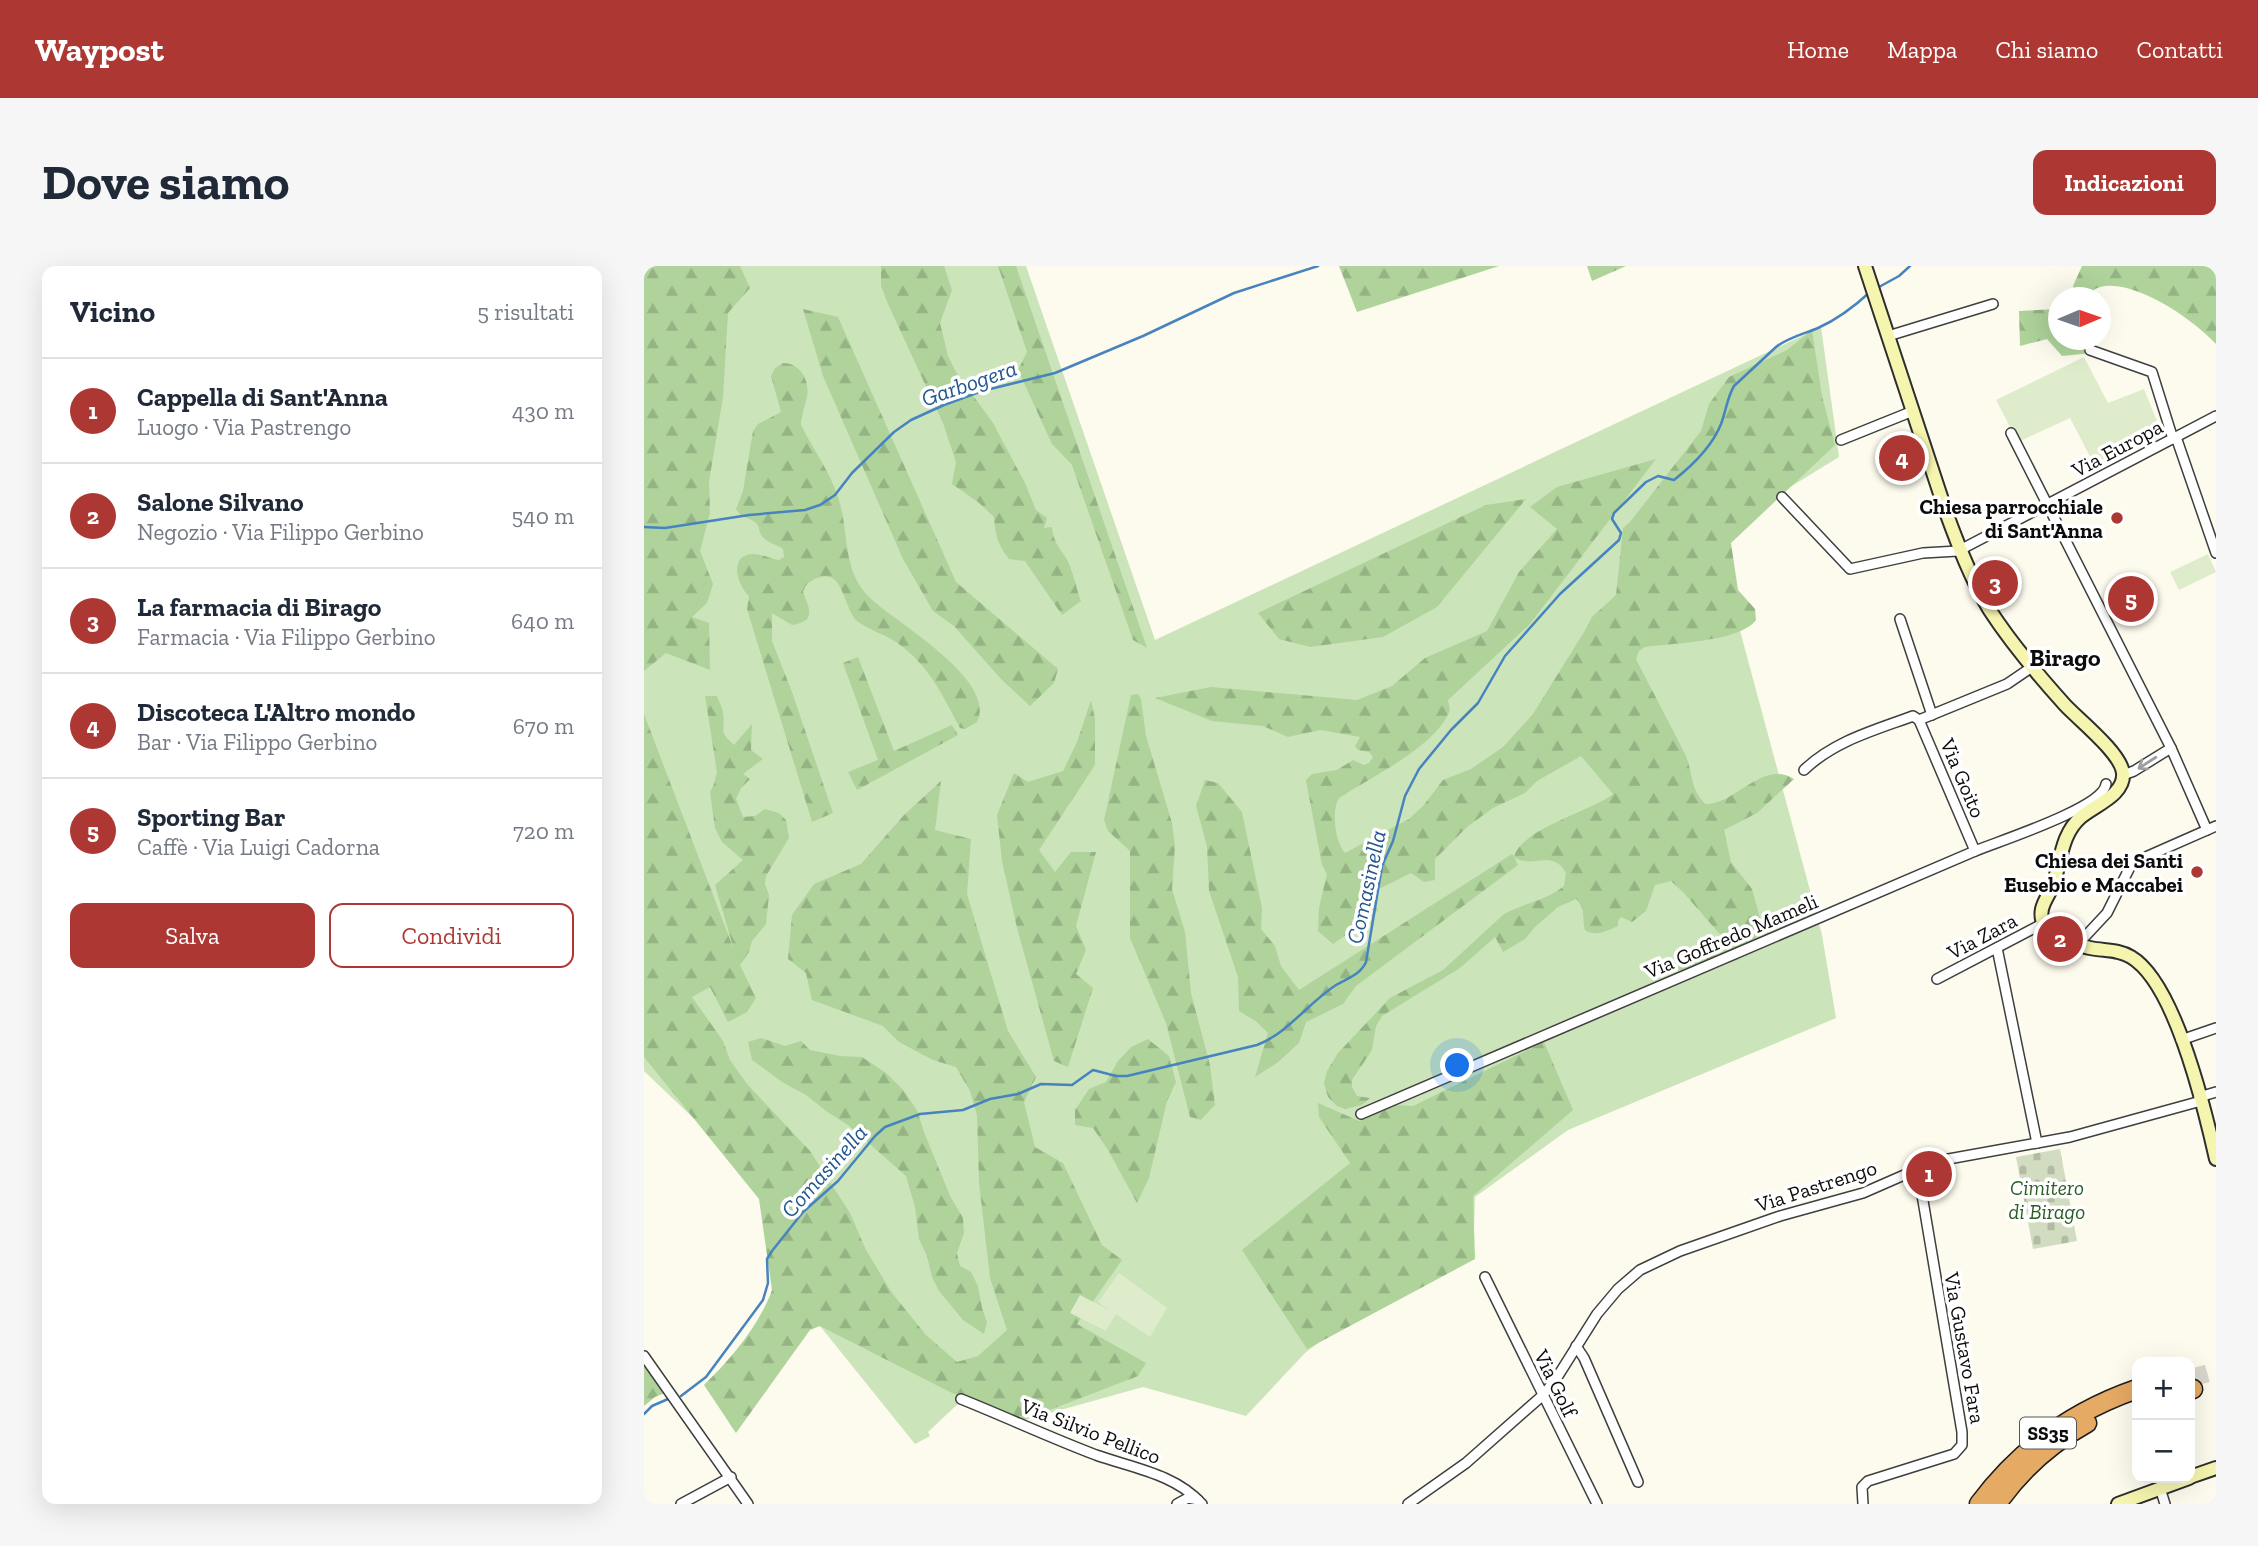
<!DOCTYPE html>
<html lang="it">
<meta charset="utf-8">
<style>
body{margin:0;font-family:"Zilla Slab",serif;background:#f6f6f7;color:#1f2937}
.controls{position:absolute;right:21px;bottom:21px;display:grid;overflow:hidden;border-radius:14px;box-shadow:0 7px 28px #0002}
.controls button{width:63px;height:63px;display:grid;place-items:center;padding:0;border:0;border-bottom:2px solid #e0e1e3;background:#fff;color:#1f2937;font:35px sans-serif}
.compass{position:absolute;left:1404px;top:21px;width:63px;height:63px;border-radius:50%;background:#fff;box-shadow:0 7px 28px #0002;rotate:88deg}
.you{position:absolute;left:814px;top:800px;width:24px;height:24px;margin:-18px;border:5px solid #fff;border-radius:50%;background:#1a73e8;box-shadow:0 0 0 10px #1a73e833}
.badge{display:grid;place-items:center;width:46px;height:46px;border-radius:50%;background:#ad3833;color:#fff;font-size:23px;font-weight:700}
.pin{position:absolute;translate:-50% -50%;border:4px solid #fff;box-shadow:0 2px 7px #0006}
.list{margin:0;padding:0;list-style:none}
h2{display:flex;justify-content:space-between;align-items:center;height:91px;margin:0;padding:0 28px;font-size:30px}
h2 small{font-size:23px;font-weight:400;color:#747a83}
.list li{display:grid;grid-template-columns:46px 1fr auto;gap:21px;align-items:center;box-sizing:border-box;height:105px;padding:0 28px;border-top:2px solid #e0e1e3}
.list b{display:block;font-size:26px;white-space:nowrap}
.list p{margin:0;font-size:23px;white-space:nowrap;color:#747a83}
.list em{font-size:23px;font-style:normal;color:#747a83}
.actions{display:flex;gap:14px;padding:21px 28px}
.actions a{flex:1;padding:16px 0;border:2px solid #ad3833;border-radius:14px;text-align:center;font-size:24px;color:#ad3833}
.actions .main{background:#ad3833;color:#fff}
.map{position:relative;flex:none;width:1572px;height:1238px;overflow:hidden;border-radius:14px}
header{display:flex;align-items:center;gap:42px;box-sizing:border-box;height:98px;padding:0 35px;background:#ad3833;color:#fff}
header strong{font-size:33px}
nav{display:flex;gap:38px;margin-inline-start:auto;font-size:24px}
.intro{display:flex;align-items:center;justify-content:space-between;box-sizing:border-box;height:168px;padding:0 42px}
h1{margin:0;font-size:49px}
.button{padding:18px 32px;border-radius:14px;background:#ad3833;color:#fff;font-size:24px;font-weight:700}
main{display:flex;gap:42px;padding:0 42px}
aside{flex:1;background:#fff;border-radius:14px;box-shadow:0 7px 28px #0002}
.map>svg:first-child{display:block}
.grass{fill:#cce4ba}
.forest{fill:url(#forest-firs)}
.cemetery{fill:url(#cemetery-stones)}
.pitch{fill:#deeccb}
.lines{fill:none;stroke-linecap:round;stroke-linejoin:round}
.stream{stroke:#4683bf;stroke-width:2.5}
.highway-tunnel{stroke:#d9d7cb;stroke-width:18;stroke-dasharray:18 9;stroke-linecap:butt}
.street-casing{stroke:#3f3f3f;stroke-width:12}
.secondary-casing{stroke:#2e2e2e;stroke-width:16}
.highway-casing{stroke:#1d1d1d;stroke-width:21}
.street{stroke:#fff;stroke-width:9}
.secondary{stroke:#f6f5af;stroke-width:12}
.highway{stroke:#e5aa63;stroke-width:18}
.oneway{stroke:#9e9e9e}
.poi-dot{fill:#ad3833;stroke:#fff;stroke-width:2.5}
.labels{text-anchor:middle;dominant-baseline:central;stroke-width:7;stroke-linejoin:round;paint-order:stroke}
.shield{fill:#fff;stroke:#555;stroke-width:2}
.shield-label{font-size:19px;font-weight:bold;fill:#0c0c0c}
.street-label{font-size:21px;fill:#0c0c0c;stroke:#fff}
.poi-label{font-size:21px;font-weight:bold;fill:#0c0c0c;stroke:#fff;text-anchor:end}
.park-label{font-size:21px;font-style:italic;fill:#2a5c24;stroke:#fff}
.water-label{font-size:23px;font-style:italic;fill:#235790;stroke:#fff}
.quarter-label{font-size:24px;font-weight:bold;fill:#0c0c0c;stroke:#fff}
</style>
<header>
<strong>Waypost</strong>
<nav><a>Home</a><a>Mappa</a><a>Chi siamo</a><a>Contatti</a></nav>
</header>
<div class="intro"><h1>Dove siamo</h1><a class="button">Indicazioni</a></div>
<main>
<aside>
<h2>Vicino<small>5 risultati</small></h2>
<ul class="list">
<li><span class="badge">1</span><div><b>Cappella di Sant'Anna</b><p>Luogo · Via Pastrengo</p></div><em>430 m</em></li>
<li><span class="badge">2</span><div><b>Salone Silvano</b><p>Negozio · Via Filippo Gerbino</p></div><em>540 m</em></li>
<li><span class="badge">3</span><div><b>La farmacia di Birago</b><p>Farmacia · Via Filippo Gerbino</p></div><em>640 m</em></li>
<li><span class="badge">4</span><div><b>Discoteca L'Altro mondo</b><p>Bar · Via Filippo Gerbino</p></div><em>670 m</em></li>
<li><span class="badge">5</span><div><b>Sporting Bar</b><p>Caffè · Via Luigi Cadorna</p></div><em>720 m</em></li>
</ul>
<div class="actions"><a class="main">Salva</a><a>Condividi</a></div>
</aside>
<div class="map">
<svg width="1572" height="1238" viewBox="0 0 1572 1238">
<defs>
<pattern id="forest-firs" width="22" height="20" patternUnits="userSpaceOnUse" patternTransform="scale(1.75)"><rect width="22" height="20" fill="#afd39b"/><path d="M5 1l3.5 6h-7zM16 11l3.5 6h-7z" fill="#95b484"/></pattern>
<pattern id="cemetery-stones" width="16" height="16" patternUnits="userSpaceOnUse" patternTransform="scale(1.75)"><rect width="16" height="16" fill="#d1dcc1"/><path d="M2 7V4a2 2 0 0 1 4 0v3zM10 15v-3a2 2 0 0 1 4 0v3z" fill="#b2bca5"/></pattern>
</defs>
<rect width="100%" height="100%" fill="#fdfbed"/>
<path class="grass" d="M0 0H382L511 374 1177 61 1195 191 1070 268 1178 669 1192 752 924 864 831 931 829 993 681 1072 661 1087 602 1150 499 1121 377 1155 317 1135 284 1166 286 1170 271 1178 176 1060 128 1024 130 929 0 805Z"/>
<g class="forest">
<path d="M0 0H96L106 22 84 47 79 131 65 216 66 247 56 285 69 318 63 337 48 351 65 357 66 404 22 387 0 405Z"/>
<path d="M237 0H300L308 24 296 57 304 90 312 106 349 157 381 217 392 244 403 252 400 262 408 261C409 275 415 281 422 292 429 304 432 322 437 335L418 349 381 295 365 293C354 279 351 269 350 251L334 236 308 218 312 196 299 157 244 38 237 20Z"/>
<path d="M354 0H372L503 382 489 374 428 199 408 178 374 104 383 86Z"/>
<path d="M695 0H855L713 46Z"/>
<path d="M943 0H982L948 15Z"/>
<path d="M1438 0H1572V78C1550 54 1495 16 1461 20 1449 21 1441 32 1431 31L1429 20Z"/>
<path d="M159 43 194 51 312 316 414 403 410 417 386 440 357 413 310 360 289 345 259 293 179 110Z"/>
<path d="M1414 43V74H1440L1448 87 1418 90 1403 73 1376 80 1375 45Z"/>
<path d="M1168 64 1178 130 1191 179 1087 277 1094 324 1111 343 1112 354C1096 376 1029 377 1001 381L995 385 992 393C1008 425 1025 456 1041 488 1049 505 1046 525 1062 538 1092 538 1119 493 1150 513L1113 547 1080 564 1087 596 1108 623 1119 663 1094 694 1053 707 1024 702 1056 682 1080 673 1039 626 1027 615 1011 619 1002 645 988 656 977 651 974 655V660C963 665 951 671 941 664 938 653 942 641 932 633L914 641 891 661 881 673 859 686 851 671 816 702 738 750 732 760 728 784 708 814V821L713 830 726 832 718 839 701 843 693 840 684 831 680 817 683 805 694 787 746 732 799 704 860 648C880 637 902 635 920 620L922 607C908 582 889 604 870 591L874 599 712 720 699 738 662 756 655 777 633 797 611 811 624 767 613 756 595 745 594 711 565 625 563 580 552 540 561 514 574 517 598 546 618 642 617 663 631 680 637 700 655 724 868 588 870 591C878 562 946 546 969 528L937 490 893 515 881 527 849 542 823 561 791 593V614L780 616 767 607 725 628 734 644 726 652 689 678 674 665 675 642 683 608 678 599 662 514 668 508 693 504 709 494 720 499 725 497 729 491 725 486 714 484 711 480 716 471 676 464 644 471 619 460 568 455 511 432 567 421 713 434 748 420 781 392 843 365 875 306 913 263 886 241 913 221 1012 193 886 358 804 434 806 444C792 481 727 511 695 532 687 545 691 576 701 587L765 553 779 540 799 514 827 503 859 481 889 448 940 366 948 351 972 329 979 262 986 256 1057 165 1065 138 1085 111 1143 84Z"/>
<path d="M139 97C156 97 166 114 163 131 161 141 157 148 157 159 169 183 186 206 194 231 206 266 197 304 226 332 251 356 354 414 333 456L321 463 316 462C297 427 286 400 252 376 240 368 225 364 213 355 199 343 200 297 169 314 163 317 161 320 159 326 166 343 172 355 148 359L128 347V375L148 426 189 547 168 556 103 343 105 330C94 320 84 291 107 288 116 287 126 293 135 294L140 291 139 283C134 279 127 278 122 274 109 264 124 258 97 250L92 243 99 225 109 165 114 158 137 146 127 110 131 102Z"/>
<path d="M882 233 793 341 739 371 666 381 635 373 614 347 842 239Z"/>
<path d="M214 391 250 485 308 459 314 469 213 524 204 506 234 494 199 397Z"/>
<path d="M494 428 497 433 502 470 528 557 531 580 528 623 541 666 547 727 566 799 571 839 557 854 546 851 522 757 486 672V585L464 565 460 554 487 429Z"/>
<path d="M61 430H73C75 436 79 442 79 448 82 466 73 463 90 479L108 458 107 484 119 493 99 508 106 513 97 522 92 533 99 551 111 550 121 543 135 547 142 554 145 572 122 610 121 618 125 629 122 658 108 675 105 686 96 699 112 732 103 746 84 756 66 721 48 731 79 775 86 794 103 818 166 885 206 947 222 984 248 1027 282 1069 313 1096 334 1090 363 1064 346 1012 335 916 333 849 326 825 312 801 289 794 255 776 239 760 168 734 162 707 144 693 148 649 170 618 217 598 260 549 297 515 291 564 327 573 323 628 364 765 392 811 380 836 391 881 419 897 458 979 478 994 433 1058 502 1097 494 1110 377 1155 308 1127 176 1060 166 1064 92 1167 60 1119C87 1093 115 1060 128 1024L115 933 0 791V448L90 684 71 619 99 594 78 576 71 562 66 526 70 518 73 506Z"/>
<path d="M447 434 451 453V499L395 584 411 606 427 586H452L432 660 442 684 432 708 449 722 424 801 410 795 373 662 358 595 353 549 370 507 384 516 419 505 433 476Z"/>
<path d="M117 772 141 780 157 775 166 784 196 790 218 791 242 807 259 824 273 844 280 866 306 930 319 952 320 967 313 987 316 1000 327 1006 334 1020 338 1042 343 1056 340 1068 319 1054 295 1025 288 1011 283 990 275 973 271 941 262 910 204 859 182 845 162 829 138 816 108 794 104 776Z"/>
<path d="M504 773 525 790 532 816 523 835 505 912 493 937 464 884 449 862 431 859V844L445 823 462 816 474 795 487 781Z"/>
<path d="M900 776 929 844 829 930 831 993 663 1083 598 984 706 897 675 851 674 837 715 855 750 839 769 840Z"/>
<path d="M0 1099 21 1127 11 1131 0 1140Z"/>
</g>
<path class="cemetery" d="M1416 883 1433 975 1389 983 1372 891Z"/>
<g class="pitch">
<path d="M1440 91 1464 137 1500 123 1519 170 1452 202 1426 152 1374 176 1352 134Z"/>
<path d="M1564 288 1572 306 1535 324 1526 306Z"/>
<path d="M475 1007 523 1042 506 1071 472 1048 462 1065 426 1047 436 1029 465 1044 454 1036Z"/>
</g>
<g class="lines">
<g class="stream">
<path d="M1235 21 1255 10 1266 0"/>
<path d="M0 261 21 262 105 249 161 244 176 239 191 229 208 207 250 166 267 154 300 139 338 125 411 107 499 70 590 27 674 0"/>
<path d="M37 1130 62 1111 119 1034 124 1017 123 993 128 985 159 946 194 915 231 870 241 861 276 848 319 844 346 833 374 828 397 818 428 819 449 804 472 810H483L613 779C644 767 664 737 692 719 704 712 716 709 722 696L738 600 749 575 761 530 775 503 807 464 834 437 861 390 916 328 975 274 977 267 968 253 970 247 1002 216 1014 210 1030 214C1049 199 1068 181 1077 158 1082 145 1083 132 1090 120L1132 81C1145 71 1160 68 1174 62 1194 53 1211 40 1226 26"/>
<path d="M0 1148 8 1140 24 1133"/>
</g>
<path class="highway-tunnel" d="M1546 1112 1572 1105"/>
<g class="street-casing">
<g id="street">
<path d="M1244 70 1349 38"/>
<path d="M1446 84 1508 106 1529 173"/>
<path d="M1367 167 1527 482 1563 564"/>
<path d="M1532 171 1572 287"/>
<path d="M1197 174 1269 145"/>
<path d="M1138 231 1206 303 1279 287 1314 285 1572 150"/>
<path d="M1256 353 1288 449"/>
<path d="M1275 454 1331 585"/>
<path d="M1275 454 1363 418 1388 401"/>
<path d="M1160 504C1190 475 1231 464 1269 450L1275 454"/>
<path d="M1479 509 1490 505 1527 482"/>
<path d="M1435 677 1463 647 1488 597 1572 560"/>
<path d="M1353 682 1393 877"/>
<path d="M1293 713 1400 657"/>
<path d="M1537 774 1572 762"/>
<path d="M1555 831 1572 826"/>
<path d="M717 848 1331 585C1355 575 1459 542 1462 518"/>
<path d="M841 1011 953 1238"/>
<path d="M932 1080 940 1092 994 1216"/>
<path d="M0 1090 104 1238"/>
<path d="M317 1133C362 1151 407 1172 452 1189 489 1202 531 1208 558 1238"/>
<path d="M1516 1222 1521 1238"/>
<path d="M37 1238 87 1211"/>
<path d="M533 1238 544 1232 554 1234"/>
<path d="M764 1238 822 1197 898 1130 912 1113 953 1048 974 1023 996 1004 1036 985 1136 950 1219 927 1267 906 1274 905 1288 896 1426 871 1557 835"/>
<path d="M1219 1238 1218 1221 1224 1215 1310 1188 1318 1179V1166L1274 905"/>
</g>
</g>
<g class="secondary-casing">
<g id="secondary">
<path d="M1221 0 1302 246C1314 279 1327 313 1345 343 1367 377 1394 409 1421 439 1435 454 1477 487 1479 507 1481 529 1451 539 1437 551 1417 568 1417 596 1409 619 1406 627 1400 634 1398 643 1397 648 1397 653 1400 658 1405 666 1436 680 1446 682 1460 685 1474 683 1487 691 1531 717 1561 844 1572 893"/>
<path d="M1546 1211 1572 1202"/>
<path d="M1474 1238 1545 1212"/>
</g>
</g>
<g class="highway-casing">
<g id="highway">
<path d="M1546 1124 1549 1123"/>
<path d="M1335 1238C1376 1183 1429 1145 1493 1123"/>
<path d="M1353 1238C1376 1205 1407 1177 1443 1157"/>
</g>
</g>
<use href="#street" class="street"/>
<use href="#secondary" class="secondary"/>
<use href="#highway" class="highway"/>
</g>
<defs><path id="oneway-shaft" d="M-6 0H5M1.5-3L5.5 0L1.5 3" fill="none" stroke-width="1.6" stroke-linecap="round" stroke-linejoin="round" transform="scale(1.75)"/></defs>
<use class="oneway" href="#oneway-shaft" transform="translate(1503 497) rotate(147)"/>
<g class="poi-dot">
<circle cx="1473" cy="252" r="7"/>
<circle cx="1553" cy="606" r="7"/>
</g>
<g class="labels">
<rect class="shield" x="1376" y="1151.5" width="56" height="31" rx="5"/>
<g class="shield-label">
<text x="1404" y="1167">SS35</text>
</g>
<g class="street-label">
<text transform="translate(1473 182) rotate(-28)">Via Europa</text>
<text transform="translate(1319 512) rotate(67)">Via Goito</text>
<text transform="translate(1087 670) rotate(-23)">Via Goffredo Mameli</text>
<text transform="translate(1338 670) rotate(-28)">Via Zara</text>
<text transform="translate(1172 920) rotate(-18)">Via Pastrengo</text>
<text transform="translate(1321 1082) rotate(80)">Via Gustavo Fara</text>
<text transform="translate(912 1117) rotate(64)">Via Golf</text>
<text transform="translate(447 1165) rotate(21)">Via Silvio Pellico</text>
</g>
<g class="poi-label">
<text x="1459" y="240">Chiesa parrocchiale<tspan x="1459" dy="24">di Sant'Anna</tspan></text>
<text x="1539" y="594">Chiesa dei Santi<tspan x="1539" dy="24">Eusebio e Maccabei</tspan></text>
</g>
<g class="park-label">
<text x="1403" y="921">Cimitero<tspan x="1403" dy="24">di Birago</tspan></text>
</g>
<g class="water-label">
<text transform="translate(325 117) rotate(-19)">Garbogera</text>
<text transform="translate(722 621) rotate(-78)">Comasinella</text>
<text transform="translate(180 905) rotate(-48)">Comasinella</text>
</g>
<g class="quarter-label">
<text x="1421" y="391">Birago</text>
</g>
</g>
</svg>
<div class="controls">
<button>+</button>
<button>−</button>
</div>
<svg class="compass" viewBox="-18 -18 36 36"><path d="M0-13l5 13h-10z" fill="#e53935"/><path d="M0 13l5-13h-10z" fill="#747a83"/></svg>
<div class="you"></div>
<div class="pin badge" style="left:1285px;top:908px">1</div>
<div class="pin badge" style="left:1416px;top:673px">2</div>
<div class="pin badge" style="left:1351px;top:317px">3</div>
<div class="pin badge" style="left:1258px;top:192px">4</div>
<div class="pin badge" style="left:1487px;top:333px">5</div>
</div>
</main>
